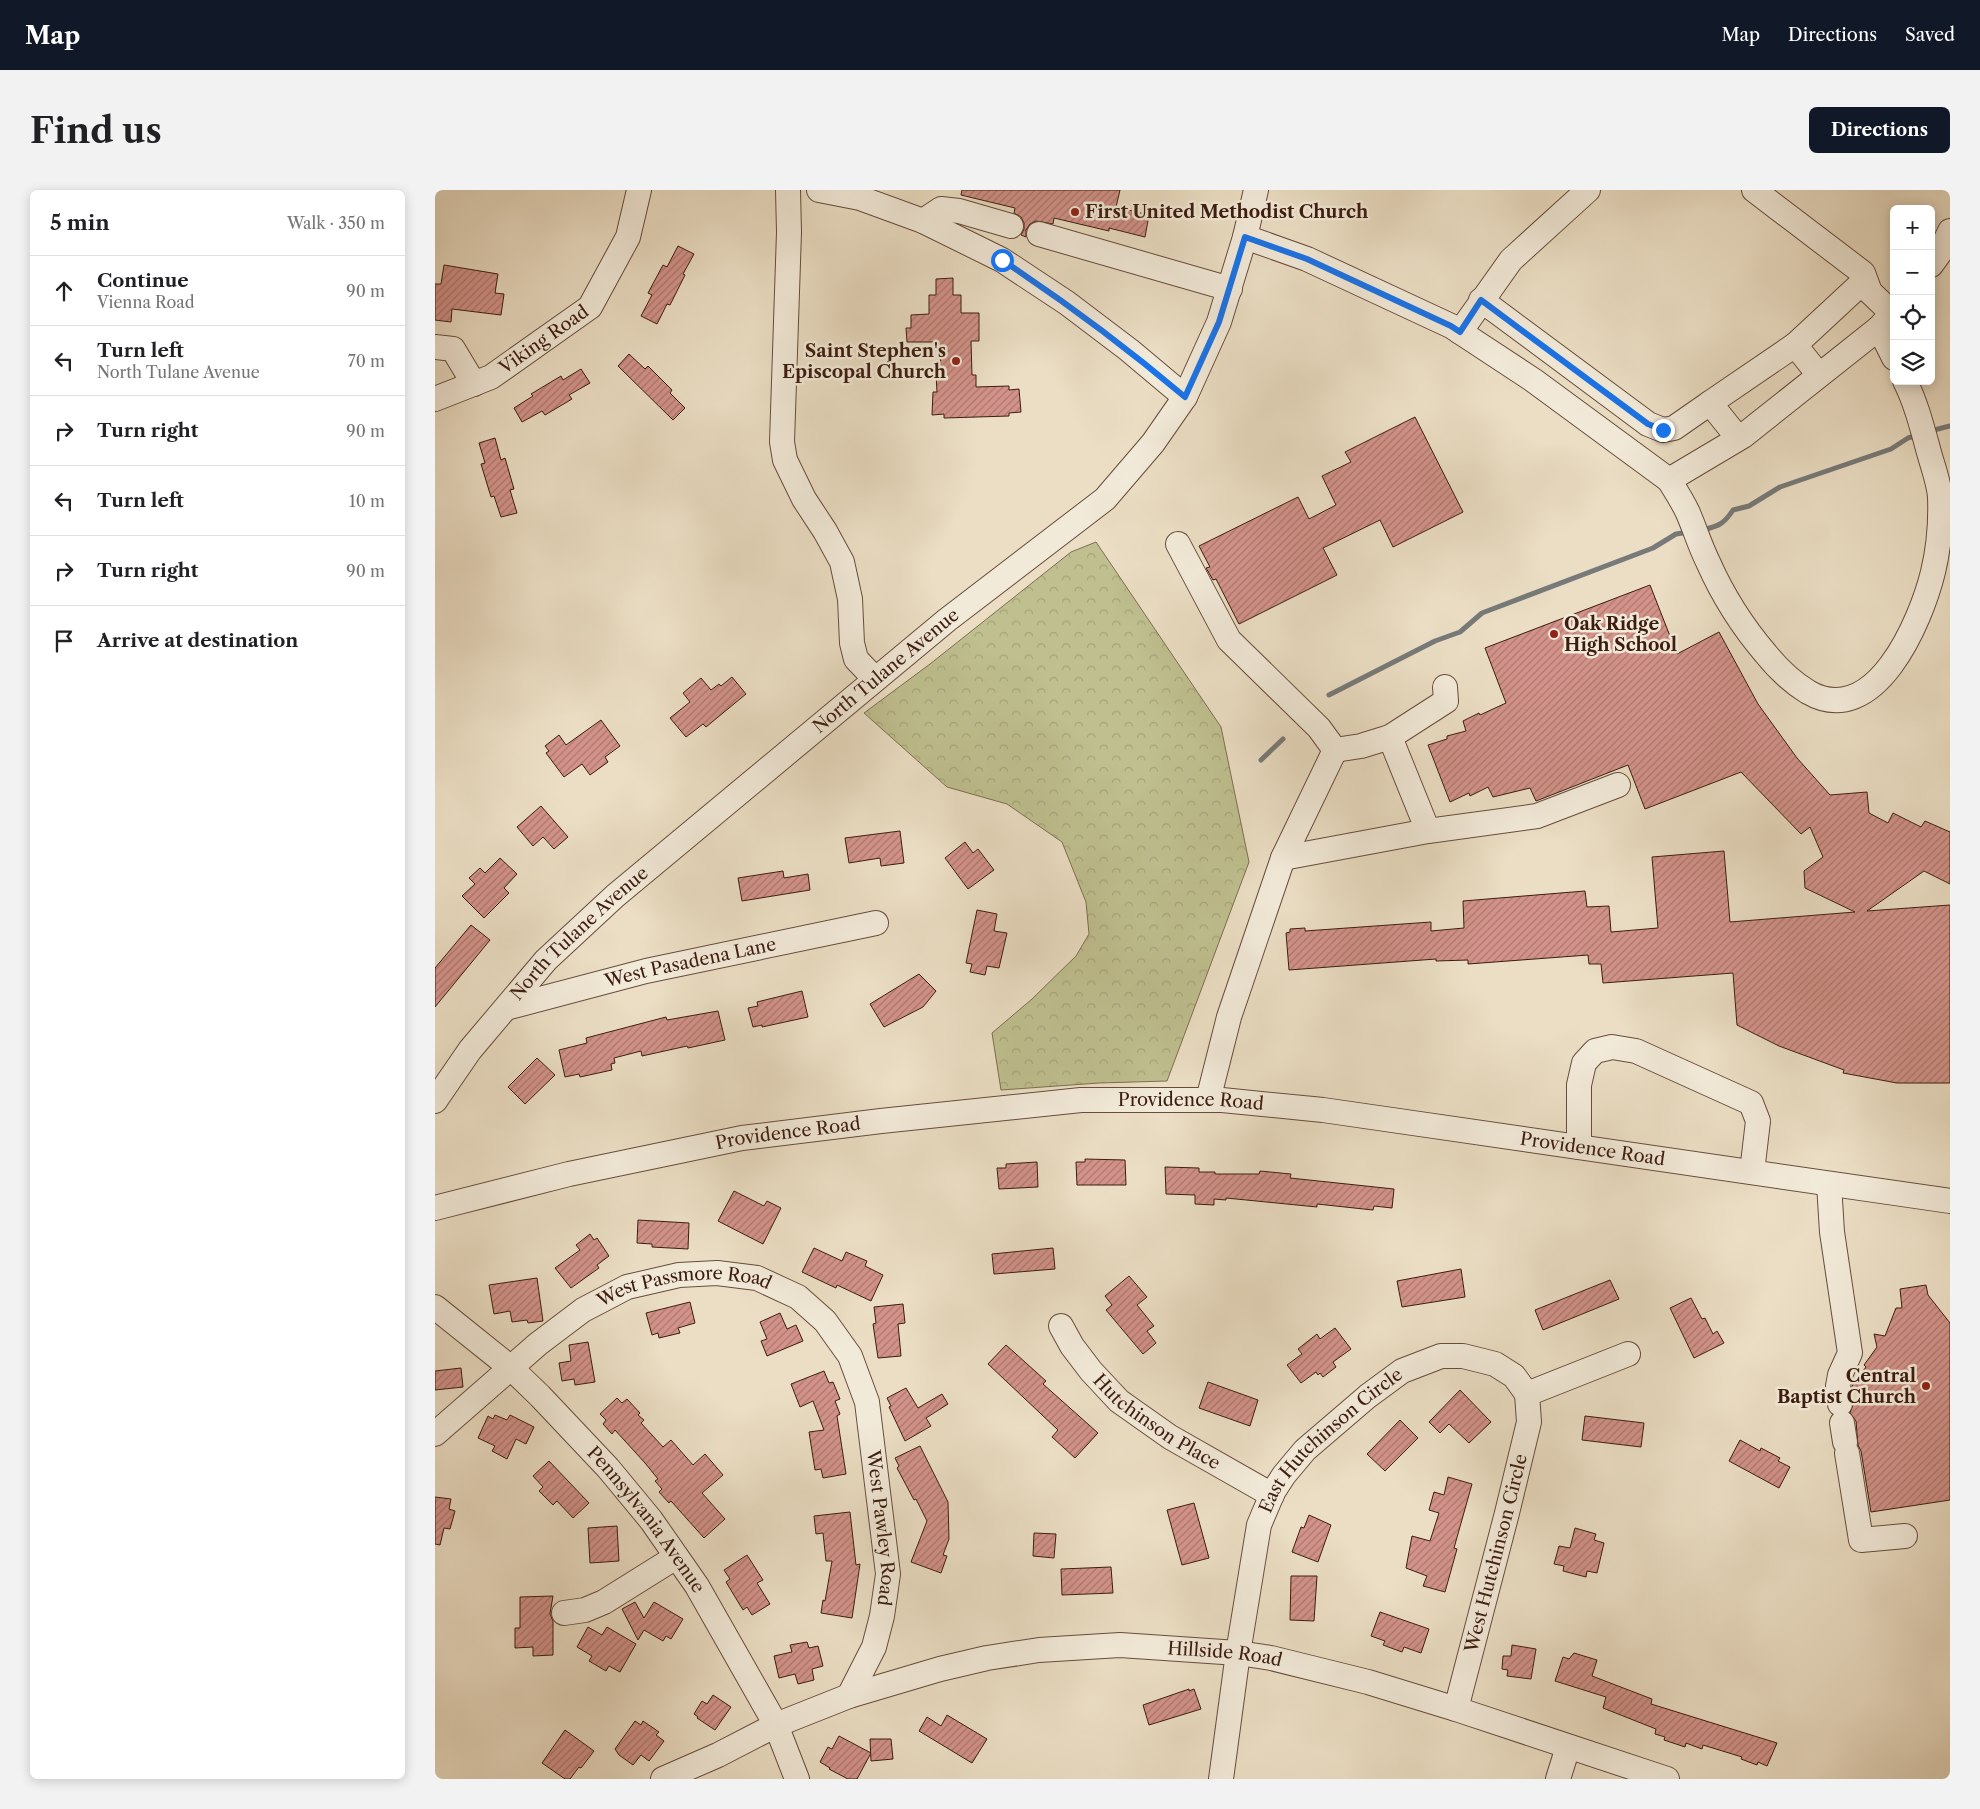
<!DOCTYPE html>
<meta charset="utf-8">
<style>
body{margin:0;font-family:"Libre Caslon Text",serif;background:#f2f2f2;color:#202124}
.controls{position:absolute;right:15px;top:15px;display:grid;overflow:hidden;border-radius:8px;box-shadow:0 2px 12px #0003}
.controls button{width:45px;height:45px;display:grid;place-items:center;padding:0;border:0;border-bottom:1px solid #e0e0e0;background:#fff;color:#202124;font:25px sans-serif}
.stop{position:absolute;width:15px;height:15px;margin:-11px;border:4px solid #1a73e8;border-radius:50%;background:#fff}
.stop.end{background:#1a73e8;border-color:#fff;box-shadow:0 1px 5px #0008}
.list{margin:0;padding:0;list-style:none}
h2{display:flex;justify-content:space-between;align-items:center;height:65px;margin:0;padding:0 20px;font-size:21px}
h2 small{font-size:16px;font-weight:400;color:#757577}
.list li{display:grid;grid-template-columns:32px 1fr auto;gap:15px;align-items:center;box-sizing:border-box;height:70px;padding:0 20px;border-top:1px solid #e0e0e0}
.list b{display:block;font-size:19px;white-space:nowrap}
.list p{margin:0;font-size:16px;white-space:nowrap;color:#757577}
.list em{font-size:16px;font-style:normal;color:#757577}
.icon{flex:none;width:28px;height:28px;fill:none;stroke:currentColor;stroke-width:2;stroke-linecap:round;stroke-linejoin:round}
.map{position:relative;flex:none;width:1515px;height:1589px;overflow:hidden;border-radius:8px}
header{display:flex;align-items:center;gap:30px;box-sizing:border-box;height:70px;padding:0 25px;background:#111827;color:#fff}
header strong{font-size:24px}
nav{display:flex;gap:28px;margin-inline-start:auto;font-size:18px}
.intro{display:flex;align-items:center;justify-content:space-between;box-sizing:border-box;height:120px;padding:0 30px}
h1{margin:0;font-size:35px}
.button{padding:12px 22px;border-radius:8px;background:#111827;color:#fff;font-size:18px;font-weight:700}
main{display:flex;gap:30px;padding:0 30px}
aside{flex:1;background:#fff;border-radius:8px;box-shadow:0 2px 12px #0003}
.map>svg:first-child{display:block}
.forest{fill:url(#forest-crowns);stroke:#7e6e50}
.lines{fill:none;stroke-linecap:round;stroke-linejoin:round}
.stream{stroke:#777a79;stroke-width:5}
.building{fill:url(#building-hatch);stroke:#3c1c10}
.minor-casing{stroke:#684c3d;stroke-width:26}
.minor{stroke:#f2ead9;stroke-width:24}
.route{stroke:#1a73e8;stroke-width:6}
.poi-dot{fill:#8f2418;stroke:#f2ead9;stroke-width:2}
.labels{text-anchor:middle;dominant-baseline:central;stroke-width:5;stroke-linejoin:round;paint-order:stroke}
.poi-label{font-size:18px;font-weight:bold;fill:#3c1c10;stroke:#f2ead9;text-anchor:start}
.street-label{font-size:18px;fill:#3c1c10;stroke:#f2ead9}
</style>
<header>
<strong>Map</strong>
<nav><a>Map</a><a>Directions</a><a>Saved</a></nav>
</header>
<div class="intro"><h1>Find us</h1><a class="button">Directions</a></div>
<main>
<aside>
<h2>5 min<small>Walk · 350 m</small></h2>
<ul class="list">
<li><svg class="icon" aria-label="ahead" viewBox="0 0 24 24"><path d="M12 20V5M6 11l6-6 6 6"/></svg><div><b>Continue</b><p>Vienna Road</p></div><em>90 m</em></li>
<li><svg class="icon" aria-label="left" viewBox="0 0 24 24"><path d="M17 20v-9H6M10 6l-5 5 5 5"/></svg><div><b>Turn left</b><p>North Tulane Avenue</p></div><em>70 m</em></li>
<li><svg class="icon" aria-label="right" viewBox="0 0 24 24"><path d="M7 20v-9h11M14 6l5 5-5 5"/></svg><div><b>Turn right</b></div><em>90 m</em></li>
<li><svg class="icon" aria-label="left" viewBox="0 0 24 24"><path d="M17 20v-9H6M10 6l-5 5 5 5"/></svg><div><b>Turn left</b></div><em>10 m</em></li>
<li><svg class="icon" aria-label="right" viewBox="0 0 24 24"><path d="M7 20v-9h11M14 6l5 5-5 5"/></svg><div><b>Turn right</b></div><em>90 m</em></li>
<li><svg class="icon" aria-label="arrive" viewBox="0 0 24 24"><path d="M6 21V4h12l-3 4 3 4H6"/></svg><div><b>Arrive at destination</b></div></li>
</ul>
</aside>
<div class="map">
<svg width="1515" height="1589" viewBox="0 0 1515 1589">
<defs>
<pattern id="forest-crowns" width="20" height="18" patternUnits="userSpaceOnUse" patternTransform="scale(1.25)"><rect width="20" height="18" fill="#bfbf8f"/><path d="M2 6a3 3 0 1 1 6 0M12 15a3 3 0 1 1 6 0" fill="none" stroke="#a5a47a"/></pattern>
<pattern id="building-hatch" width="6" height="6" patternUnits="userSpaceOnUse" patternTransform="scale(1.25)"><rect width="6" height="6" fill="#d3938a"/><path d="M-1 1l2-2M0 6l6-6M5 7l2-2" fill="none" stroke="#ac776f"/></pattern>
</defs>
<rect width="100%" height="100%" fill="#ebdec4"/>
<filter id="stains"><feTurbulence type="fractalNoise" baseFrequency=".004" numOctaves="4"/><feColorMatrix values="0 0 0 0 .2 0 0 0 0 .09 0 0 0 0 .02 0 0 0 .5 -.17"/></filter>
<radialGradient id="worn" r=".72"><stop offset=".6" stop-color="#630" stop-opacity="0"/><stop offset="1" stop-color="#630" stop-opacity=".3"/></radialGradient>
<path class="forest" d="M661 352 786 537 814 672 732 891 664 893 566 900 557 843 597 809 641 766 654 744 651 712 627 652 572 614 512 597 429 523 495 474 636 362Z"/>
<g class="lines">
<g class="stream">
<path d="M1495 241 1515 236"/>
<path d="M1267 340C1284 336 1289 334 1298 320L1314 316 1345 297 1456 259 1473 248 1483 245"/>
<path d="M894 505 1000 451 1025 442 1047 423 1218 358 1241 344 1254 342"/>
<path d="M826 570 848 549"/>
</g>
</g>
<g class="building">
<path d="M527 0H685L681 17 714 25 710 47 674 38V41L619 28 618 34 601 31 595 34 591 40V47L586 45 589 39V33L586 27 579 23 580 18 526 5Z"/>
<path d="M243 56 259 64 248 84 250 85 235 115 232 114 222 134 206 126 217 105 213 103 228 75 232 77Z"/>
<path d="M9 75 63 84 60 103 69 104 66 125 17 119 16 132 0 130V94H6Z"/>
<path d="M518 88V105H526V123H544V151H536L537 185H541V197L574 196V200L584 199 586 222 574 223V226L509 228V224L497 225 498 202H502L501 184H506L505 158H501V152H472L471 138H476V125L494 124V105H501V89Z"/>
<path d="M194 164 210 179 213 176 237 200 235 203 250 218 238 230 183 176Z"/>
<path d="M146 179 155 193 134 205 137 209 110 225 107 221 87 232 79 218 98 206 96 204 126 186 128 190Z"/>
<path d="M980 227 1028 322 958 357 945 330 888 358 902 385 804 434 781 389 778 390 771 378 775 377 764 356 863 307 874 329 901 315 887 286 916 272 910 262Z"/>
<path d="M60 248 66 270 70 268 79 299 75 300 82 323 66 327 59 306 56 307 46 274 50 273 44 253Z"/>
<path d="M1215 395 1242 464 1284 442 1323 514 1362 568 1395 605 1432 602 1434 623 1453 633 1458 623 1486 637 1490 631 1515 642V694L1489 681 1432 721 1515 715V893H1462L1408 883 1409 880 1344 856 1302 835 1298 783 1168 793 1166 774H1154L1153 765 1033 774V770L1001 771V769L854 780 851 743 855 742V739L870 738V741L996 732V741L1029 738 1028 711 1150 701 1152 717 1174 716 1176 742 1223 738 1217 667 1289 661 1295 732 1420 722 1370 698 1369 681 1388 667 1375 637 1366 644 1306 582 1210 619 1193 575 1101 611 1095 598 1058 607 1053 597 1035 606 1034 603 1015 612 993 555 1012 549V546L1031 541 1028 531 1044 523 1045 525 1071 513 1050 458Z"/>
<path d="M297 487 311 504 271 537 268 534 251 547 235 528 255 512 248 503 266 488 276 500 284 494 286 496Z"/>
<path d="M166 530 185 556 170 567 173 572 155 585 147 574 129 587 111 563 114 561 110 556 124 545 131 555Z"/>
<path d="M106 616 133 647 119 659 108 647 98 656 82 637Z"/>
<path d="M465 641 469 673 446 676 445 668 414 673 410 648Z"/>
<path d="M530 652 538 663 543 659 559 680 533 699 510 668Z"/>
<path d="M65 668 82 684 69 698 74 703 49 728 27 706 40 694 34 688 45 678 50 683Z"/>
<path d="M348 681 349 688 373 684 375 700 307 711 303 688Z"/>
<path d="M542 720 562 724 559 741 572 743 564 778 552 776 550 785 535 782 537 774 531 773Z"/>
<path d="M36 735 55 750 0 817V778Z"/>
<path d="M484 784 501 801 488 817 449 837 435 814Z"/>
<path d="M367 801 373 827 327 837V835L318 837 313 818 323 816 322 812Z"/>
<path d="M283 821 290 850 253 858 252 856 207 866 206 861 179 868 180 873 176 874 177 880 145 887 144 884 130 887 124 860 152 853 151 848 231 827 232 830Z"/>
<path d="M102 868 120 885 90 914 73 897Z"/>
<path d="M650 969 690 970 691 995H642L641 972H650Z"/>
<path d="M602 972 603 997 564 999 562 978H571V974Z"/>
<path d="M730 977 764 978V982H780V984H824L825 981 856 984 855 988 959 999 957 1018 939 1016 938 1020 882 1014V1017L791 1008V1010L779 1009V1015L760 1014V1005L731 1004Z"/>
<path d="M299 1001 329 1016 332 1011 346 1018 328 1054 283 1031Z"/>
<path d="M203 1030 254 1033 253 1059 217 1057V1054L202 1053Z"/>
<path d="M155 1044 159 1050 162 1048 174 1066 162 1075 164 1078 136 1098 120 1078 145 1060 141 1055Z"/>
<path d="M379 1058 407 1071 411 1062 432 1071 430 1076 448 1085 436 1111 402 1095 401 1098 367 1082Z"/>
<path d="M618 1058 620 1079 559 1084 557 1064Z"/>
<path d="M1026 1079 1030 1107 967 1117 962 1091Z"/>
<path d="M694 1086 712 1107 702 1115 719 1136 712 1141 721 1153 708 1164 671 1120 677 1115 670 1106Z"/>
<path d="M102 1088 108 1131 93 1133 92 1130 77 1132 75 1121 59 1124 54 1095Z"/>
<path d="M1175 1090 1184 1109 1108 1140 1100 1120Z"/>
<path d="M1491 1095 1493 1105 1515 1133V1310L1436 1322 1426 1261 1423 1255 1421 1231 1415 1223 1419 1212 1432 1211 1417 1199V1196L1431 1177 1429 1175 1442 1157 1439 1144 1450 1146 1461 1118H1467L1465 1099Z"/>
<path d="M1256 1108 1267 1129 1270 1128 1278 1144 1282 1141 1289 1153 1259 1168 1235 1118Z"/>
<path d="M255 1112 260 1133 243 1138 245 1143 224 1148 223 1143 217 1145 211 1123Z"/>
<path d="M468 1114 470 1133 463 1134 466 1166 443 1168 438 1134 441 1133 439 1117Z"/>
<path d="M345 1123 352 1139 361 1135 368 1151 332 1166 326 1151 332 1149 325 1132Z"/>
<path d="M900 1138 916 1159 898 1172 901 1177 888 1187 885 1183 883 1185 881 1182 866 1193 852 1175 867 1164 863 1159 882 1144 885 1149Z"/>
<path d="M153 1152 160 1192 140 1195 139 1189 127 1191 124 1173 136 1171 134 1155Z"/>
<path d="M571 1155 611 1191 608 1194 663 1243 640 1268 617 1247 623 1240 553 1174Z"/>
<path d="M26 1178 28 1197 0 1200V1181Z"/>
<path d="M389 1181 394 1193 398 1192 405 1209 400 1211 405 1224 402 1226 411 1284 388 1288 386 1279 380 1280 374 1242 389 1240 378 1211 365 1217 356 1194Z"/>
<path d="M773 1192 823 1210 815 1236 764 1218Z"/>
<path d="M471 1198 483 1218 507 1204 513 1214 491 1228 496 1236 470 1251 454 1217 456 1216 452 1208Z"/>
<path d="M1025 1200 1056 1232 1034 1253 1014 1234 1005 1243 994 1232Z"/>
<path d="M182 1208 187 1213 192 1209 205 1223 203 1225 209 1230 206 1233 228 1257 236 1250 258 1275 270 1264 288 1285 267 1303 290 1329 269 1348 236 1311 234 1313 224 1302 227 1299 220 1291 223 1289 210 1273 180 1240 177 1244 168 1234 171 1230 165 1224Z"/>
<path d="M60 1225 72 1230 75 1225 99 1237 91 1254 81 1249 72 1269 57 1261 60 1256 43 1248 53 1226 58 1229Z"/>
<path d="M1150 1226 1209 1233 1206 1257 1147 1250Z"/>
<path d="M965 1230 983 1248 950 1281 932 1264Z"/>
<path d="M1305 1250 1325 1261 1326 1258 1345 1268 1343 1271 1355 1277 1344 1298 1294 1271Z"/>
<path d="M485 1256 513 1312 514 1349 508 1365 512 1366 506 1383 476 1372 492 1331 481 1309 479 1310 462 1278 464 1276 460 1268Z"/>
<path d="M114 1271 154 1313 138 1328 122 1311 118 1315 104 1301 108 1297 98 1286Z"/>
<path d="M1013 1287 1037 1294 1019 1358 1022 1359 1010 1402 988 1396 992 1386 971 1378 977 1346 995 1351 1004 1323 994 1320 999 1302 1009 1305Z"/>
<path d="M0 1307 16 1309 14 1319 20 1321 15 1339 9 1338 5 1355 0 1354Z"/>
<path d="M759 1313 774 1368 747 1375 732 1320Z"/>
<path d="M415 1322 421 1375 425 1374 417 1428 386 1423 388 1410 390 1411 397 1371H391L388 1343 381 1344 379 1326Z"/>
<path d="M874 1325 896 1335 883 1372 857 1362 866 1337 869 1338Z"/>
<path d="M182 1336 184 1371 155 1373 153 1338Z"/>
<path d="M1140 1338 1161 1344 1159 1350 1169 1353 1162 1383 1152 1381 1151 1387 1128 1381 1129 1376 1119 1374 1124 1356 1135 1358Z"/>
<path d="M599 1343 621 1344 619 1368 598 1366Z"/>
<path d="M312 1365 328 1390 322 1393 335 1414 317 1425 312 1417 308 1420 291 1392 295 1389 289 1380Z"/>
<path d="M676 1377 678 1403 627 1405 626 1379Z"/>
<path d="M856 1386H882L879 1431 855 1430Z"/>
<path d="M118 1406 115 1424 118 1431V1465L98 1466V1457L80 1458V1438H85V1407Z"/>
<path d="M200 1412 209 1428 219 1412 248 1429 236 1449 231 1446 228 1451 209 1440 203 1450 187 1419Z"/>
<path d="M945 1422 994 1439 986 1463 969 1457 967 1462 948 1455 950 1451 936 1446Z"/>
<path d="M153 1437 167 1445 172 1437 201 1454 185 1482 174 1476 171 1481 154 1471 157 1466 142 1457Z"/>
<path d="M372 1452 374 1458 383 1456 388 1476 377 1479 379 1490 363 1494 360 1484 344 1488 339 1466 357 1462 355 1455Z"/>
<path d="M1077 1455 1101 1459 1096 1489 1072 1486 1073 1480 1067 1479 1068 1466H1076Z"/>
<path d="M1139 1463 1162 1470 1157 1486 1217 1509 1216 1514 1342 1553 1332 1576 1323 1572 1322 1575 1306 1569 1307 1567 1268 1555 1267 1559 1251 1553 1250 1557 1229 1550 1230 1547 1220 1544 1221 1539 1168 1518 1171 1507 1120 1491 1128 1467 1134 1469Z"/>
<path d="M754 1499V1501L759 1499 766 1519 714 1535 708 1515Z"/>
<path d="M278 1505 296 1517 280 1540 262 1528 263 1527 259 1524 267 1511 272 1514Z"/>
<path d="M512 1525 552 1549 537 1573 484 1541 492 1527 506 1536Z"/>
<path d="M200 1531 206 1535 208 1531 224 1542 221 1545 229 1551 214 1571 206 1565 198 1575 184 1565 180 1559Z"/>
<path d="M130 1540 159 1561 146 1578 144 1577 135 1589H130L107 1573Z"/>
<path d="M404 1546 436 1563 422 1589H413L394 1579 395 1578 385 1572 393 1557 397 1559Z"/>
<path d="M435 1549H456L458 1569 436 1571Z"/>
</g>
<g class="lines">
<g class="minor-casing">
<g id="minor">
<path d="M353 0 354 42 347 252 350 270 369 309 390 341 407 372 415 409 417 453 421 469 440 489"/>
<path d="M384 0 425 8 488 31 567 70 632 113 694 160 750 207"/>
<path d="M1319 0 1428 83 1435 102 1457 123"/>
<path d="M488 31 506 19 524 21 576 36"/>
<path d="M604 44 795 99"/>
<path d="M810 47 872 69 1016 136 1098 190 1234 290 1308 246 1444 138 1459 121"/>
<path d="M1496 75 1504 64 1515 41"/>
<path d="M1046 110 1213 234 1228 240 1239 238 1275 213 1303 248"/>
<path d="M1444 138 1459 168"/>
<path d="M1025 142 1076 70 1153 0"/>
<path d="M0 157 18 159 39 194"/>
<path d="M1384 185 1360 155 1430 90"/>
<path id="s1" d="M0 209 56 187 155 117 193 47 204 0"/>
<path d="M1275 213 1360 155"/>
<path d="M1234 290C1241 301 1248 312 1253 323 1260 339 1265 356 1273 372 1288 406 1307 436 1331 464 1343 479 1357 492 1373 502 1440 541 1486 431 1498 382 1504 357 1506 332 1505 307 1504 293 1499 280 1495 266 1488 241 1482 215 1470 191"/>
<path d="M743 354 794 450 884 538 900 560 848 668 794 827 773 910"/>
<path d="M900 560 926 556 955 547 1011 511 1010 497"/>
<path d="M993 641 1102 626 1183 595"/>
<path d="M848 668 993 641 955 547"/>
<path id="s2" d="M71 818 211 781 441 733"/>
<path id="s3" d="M0 911 35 860 111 770 180 706 512 430 670 309 718 253 750 207 784 132 810 47 821 0"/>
<path d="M1144 957V895L1149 873 1160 861 1177 857 1201 861 1316 913 1323 931 1317 982"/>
<path d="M1394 994 1397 1042 1415 1163 1405 1185 1403 1196 1405 1214"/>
<path id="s4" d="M0 1018 134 984 307 948 446 931 646 910H787L888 920 1515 1011"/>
<path id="s5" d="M0 1117 76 1178 105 1206 173 1278 216 1330 262 1396 341 1535 362 1589"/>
<path id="s6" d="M626 1136 637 1156 656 1181 684 1211 735 1247 837 1305"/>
<path d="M1092 1204 1193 1164"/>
<path d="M1407 1233 1410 1252"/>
<path id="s7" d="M0 1244 103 1154 148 1120 192 1097 244 1085 282 1083 322 1088 363 1107 390 1131 415 1166 432 1212 453 1384 447 1426 439 1457 414 1506"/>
<path d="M1412 1263 1426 1350 1470 1346"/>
<path d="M129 1423 150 1420 169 1412 241 1367"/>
<path id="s8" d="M1021 1519 1072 1323 1094 1232 1092 1204"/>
<path id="s9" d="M228 1589 283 1565 341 1535 414 1506 505 1479 552 1468 604 1460 685 1455 803 1463 836 1468 933 1492 1021 1519 1232 1589"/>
<path id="s10" d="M786 1589 803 1463 824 1335 838 1302 849 1285 870 1260 933 1206 967 1181 1006 1166H1028L1060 1174 1079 1186 1092 1204"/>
<path d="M1123 1589 1133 1557"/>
</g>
</g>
<use href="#minor" class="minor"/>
</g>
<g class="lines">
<path class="route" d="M567 70C632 113 691 157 750 207L784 132 810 47 872 69 1016 136 1025 142 1046 110 1213 234 1228 240"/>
</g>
<g class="poi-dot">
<circle cx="640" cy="22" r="5"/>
<circle cx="521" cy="171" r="5"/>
<circle cx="1119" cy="444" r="5"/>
<circle cx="1491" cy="1196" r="5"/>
</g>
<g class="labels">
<g class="poi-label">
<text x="650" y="22">First United Methodist Church</text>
<text x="511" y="161" text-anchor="end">Saint Stephen's<tspan x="511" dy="21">Episcopal Church</tspan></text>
<text x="1129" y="434">Oak Ridge<tspan x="1129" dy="21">High School</tspan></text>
<text x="1481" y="1186" text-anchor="end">Central<tspan x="1481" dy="21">Baptist Church</tspan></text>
</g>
<g class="street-label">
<text stroke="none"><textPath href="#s1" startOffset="125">Viking Road</textPath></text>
<text stroke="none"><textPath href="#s3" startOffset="626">North Tulane Avenue</textPath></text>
<text stroke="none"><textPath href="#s3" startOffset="222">North Tulane Avenue</textPath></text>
<text stroke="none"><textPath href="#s2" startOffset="190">West Pasadena Lane</textPath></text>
<text stroke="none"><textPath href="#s4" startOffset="766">Providence Road</textPath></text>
<text stroke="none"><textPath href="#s4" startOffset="361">Providence Road</textPath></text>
<text stroke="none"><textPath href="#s4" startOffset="1171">Providence Road</textPath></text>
<text stroke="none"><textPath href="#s7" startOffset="300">West Passmore Road</textPath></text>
<text stroke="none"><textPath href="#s6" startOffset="138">Hutchinson Place</textPath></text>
<text stroke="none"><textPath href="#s10" startOffset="370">East Hutchinson Circle</textPath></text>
<text stroke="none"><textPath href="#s5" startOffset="301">Pennsylvania Avenue</textPath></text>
<text stroke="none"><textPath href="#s7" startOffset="675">West Pawley Road</textPath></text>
<text stroke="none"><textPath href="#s8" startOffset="161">West Hutchinson Circle</textPath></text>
<text stroke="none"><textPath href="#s9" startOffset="586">Hillside Road</textPath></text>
</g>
</g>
<rect width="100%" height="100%" filter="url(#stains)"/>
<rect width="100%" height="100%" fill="url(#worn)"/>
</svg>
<div class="controls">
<button>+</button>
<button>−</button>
<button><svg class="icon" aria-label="locate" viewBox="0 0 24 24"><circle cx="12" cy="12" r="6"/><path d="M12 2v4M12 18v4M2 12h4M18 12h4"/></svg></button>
<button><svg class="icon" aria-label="layers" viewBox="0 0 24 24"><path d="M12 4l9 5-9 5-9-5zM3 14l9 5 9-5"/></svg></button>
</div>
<div class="stop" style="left:567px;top:70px"></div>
<div class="stop end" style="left:1228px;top:240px"></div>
</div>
</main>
